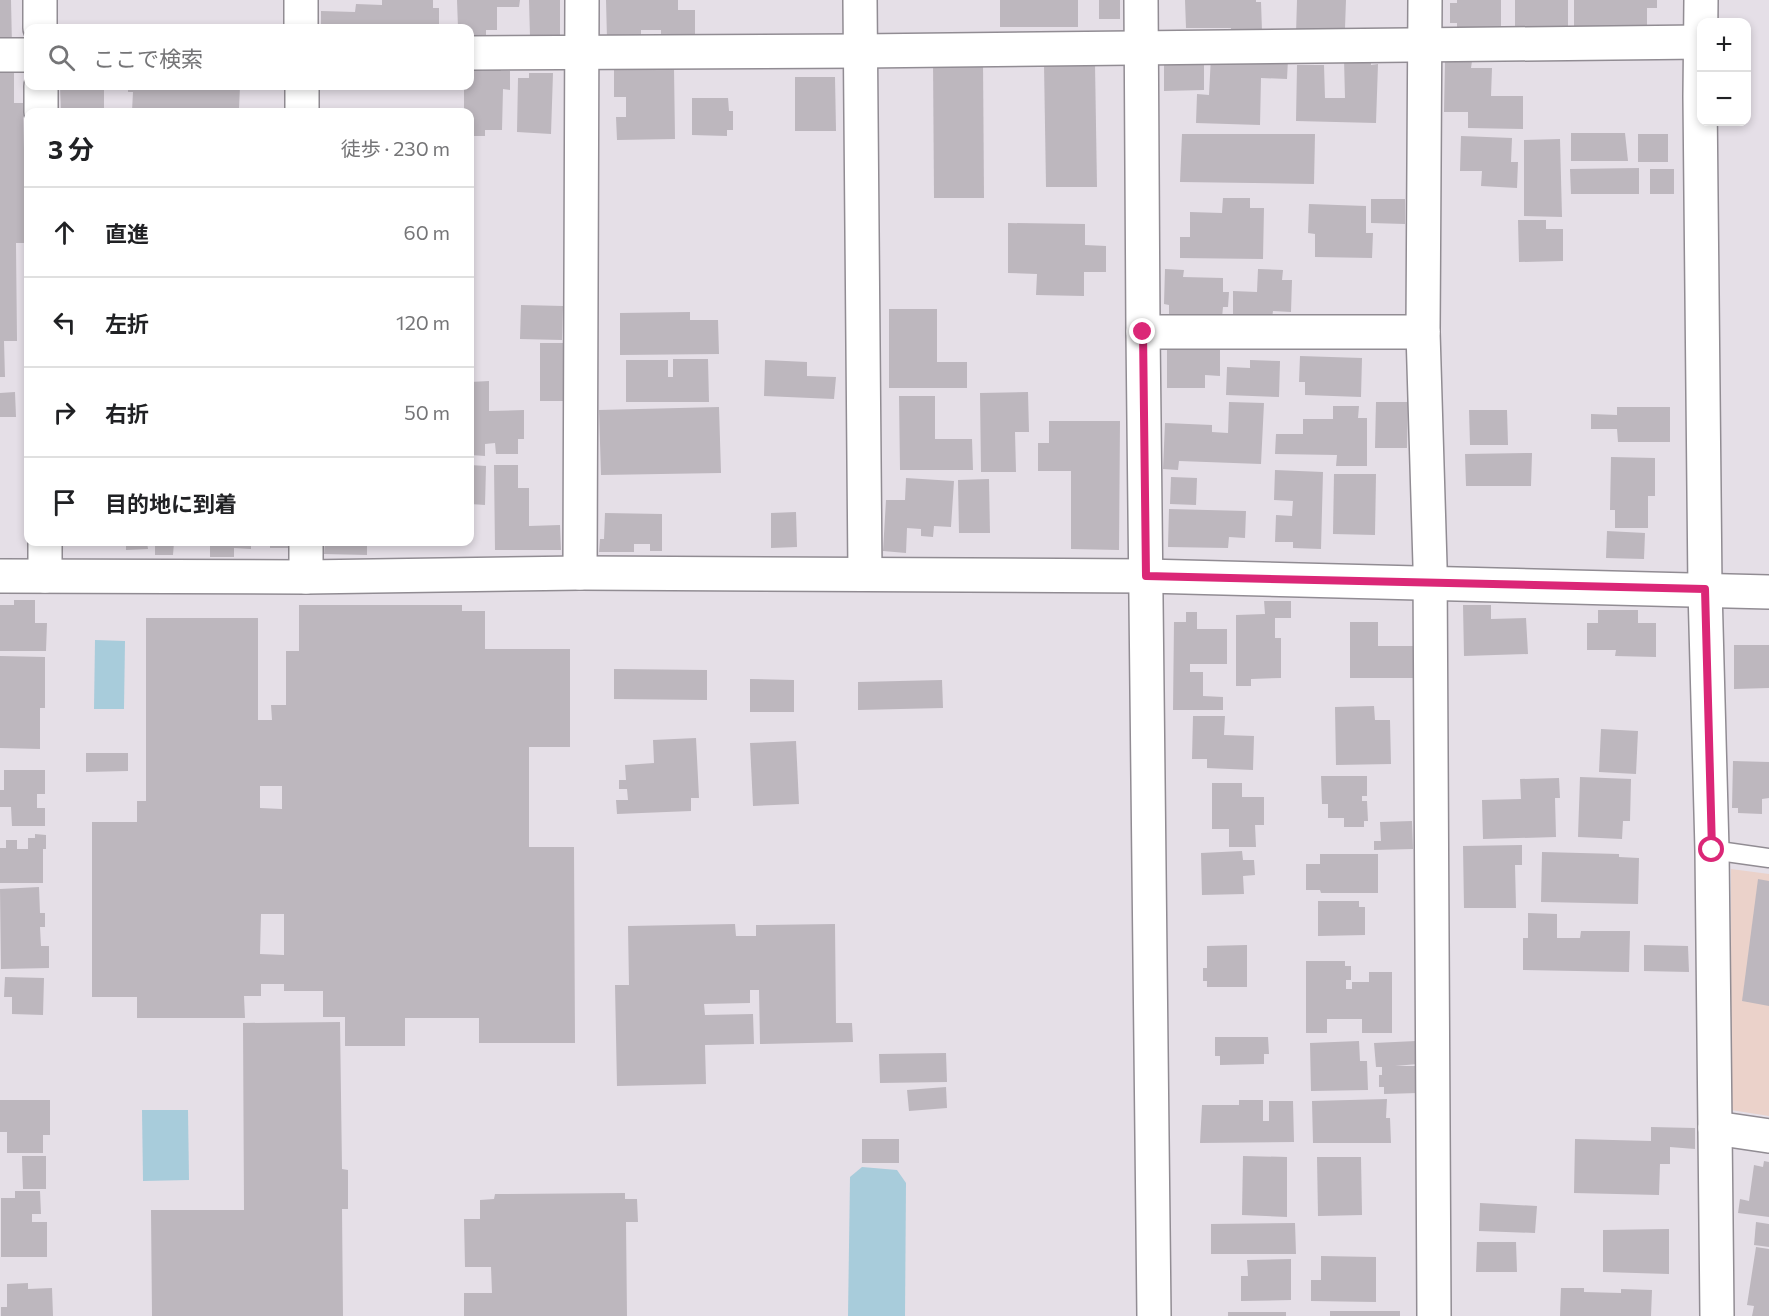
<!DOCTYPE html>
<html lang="ja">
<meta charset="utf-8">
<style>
body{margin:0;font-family:Commissioner,"Noto Sans JP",sans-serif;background:#f2f2f2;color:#202124}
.controls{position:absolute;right:18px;top:18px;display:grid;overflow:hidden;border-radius:12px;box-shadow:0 3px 9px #0003}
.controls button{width:54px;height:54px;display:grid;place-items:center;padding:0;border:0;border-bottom:2px solid #e0e0e0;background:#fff;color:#202124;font:30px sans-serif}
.stop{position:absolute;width:18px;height:18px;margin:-14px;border:4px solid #db2777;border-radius:50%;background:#fff}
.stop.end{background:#db2777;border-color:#fff;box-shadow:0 2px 6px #0008}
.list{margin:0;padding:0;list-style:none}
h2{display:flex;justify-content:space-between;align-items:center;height:78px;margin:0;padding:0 24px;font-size:26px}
h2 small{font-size:20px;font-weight:400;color:#757577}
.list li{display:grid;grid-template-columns:39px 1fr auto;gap:18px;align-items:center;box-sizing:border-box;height:90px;padding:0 24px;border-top:2px solid #e0e0e0}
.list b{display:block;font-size:22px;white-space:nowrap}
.list em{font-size:20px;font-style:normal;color:#757577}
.icon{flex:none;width:33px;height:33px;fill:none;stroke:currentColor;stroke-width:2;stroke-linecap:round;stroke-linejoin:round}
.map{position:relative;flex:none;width:1769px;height:1316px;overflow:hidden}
.search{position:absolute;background:#fff;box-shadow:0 3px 9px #0003;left:24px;top:24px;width:450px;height:66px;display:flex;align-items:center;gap:15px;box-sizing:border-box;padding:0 21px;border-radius:12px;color:#757577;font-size:22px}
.panel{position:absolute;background:#fff;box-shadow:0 3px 9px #0003;left:24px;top:108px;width:450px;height:438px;border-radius:12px}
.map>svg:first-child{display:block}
.commercial{fill:#ebd2ca}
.water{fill:#a8ccdb}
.building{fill:#bdb7be;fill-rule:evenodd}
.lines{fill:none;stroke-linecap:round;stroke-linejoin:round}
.lane-casing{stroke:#918c93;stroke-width:21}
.street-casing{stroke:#918c93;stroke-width:36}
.secondary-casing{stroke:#918c93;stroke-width:36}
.lane{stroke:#fff;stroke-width:18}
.street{stroke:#fff;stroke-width:33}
.secondary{stroke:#fff;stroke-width:33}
.route{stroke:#db2777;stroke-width:8}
</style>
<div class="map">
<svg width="1769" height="1316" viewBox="0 0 1769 1316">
<rect width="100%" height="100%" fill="#e5dfe7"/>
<path class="commercial" d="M1731 869 1769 874V1116L1731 1110Z"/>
<g class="water">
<path d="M95 640 125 641 124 709H94Z"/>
<path d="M142 1110H188L189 1180 143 1181Z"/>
<path d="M862 1167 897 1170 906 1183 905 1316H848L850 1177Z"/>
</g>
<g class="building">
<path d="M0 0H11L12 46H0Z"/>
<path d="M382 0H433V8H439V28H321V11L355 12 356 4 382 5Z"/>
<path d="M457 0H520L519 7H497V30H486V38H470V28H458Z"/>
<path d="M529 0H560V37H530Z"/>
<path d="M606 0H678V10H695V37H661V30H641V40L607 39Z"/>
<rect x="1000" y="0" width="78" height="27"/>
<rect x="1099" y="0" width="21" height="19"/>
<path d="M1185 0H1256V2H1261L1262 31 1231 32V28H1186Z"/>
<path d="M1297 0H1346L1345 28H1335V35L1296 34Z"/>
<path d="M1457 0H1501V31H1457V23H1450V3H1457Z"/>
<rect x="1515" y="0" width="53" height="32"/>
<path d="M1574 0H1657V8H1647V30L1574 29Z"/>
<path d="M1211 56 1288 59 1287 79 1261 78 1260 125 1196 123 1197 94 1209 95Z"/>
<path d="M1164 58H1204V90L1164 91Z"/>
<path d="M1344 59H1371V65L1378 64 1376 123 1296 121 1297 65H1324L1325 98H1345Z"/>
<path d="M933 60H983L984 198H934Z"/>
<path d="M1445 61H1472L1471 68H1492L1491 96H1523V129L1468 128V112H1444Z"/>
<path d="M501 63V71H510V90L503 89 502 130H485V136H470V112H464V86H470V69Z"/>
<path d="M1044 64H1095L1097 187H1046Z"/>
<path d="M0 66H14V103H23L26 243H16L17 341H4L5 377H0Z"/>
<path d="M674 68 675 139 617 140 616 117H626V97H614V69Z"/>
<path d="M529 73H553L551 134 517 132 518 78H529Z"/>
<path d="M795 77H835L836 131H795Z"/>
<path d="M128 86H240L239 109H286V112L132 111 133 92H128Z"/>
<path d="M60 87H104V112H61Z"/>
<path d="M692 98H728L729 111H733V130H727V136L692 135Z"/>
<path d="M455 108V112H389V109Z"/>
<path d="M1571 133H1625L1628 161H1571Z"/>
<path d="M1182 134H1315L1314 184 1180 182Z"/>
<rect x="1638" y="134" width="30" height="28"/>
<path d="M1461 136 1512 138 1511 162H1518L1517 188 1481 186 1482 171H1460Z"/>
<path d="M1560 139 1562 217 1524 216V140Z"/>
<path d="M1639 168V194H1571L1570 169Z"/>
<rect x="1650" y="169" width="24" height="25"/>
<path d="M1223 198H1250V208H1264L1263 259 1180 258V237H1190V212L1222 213Z"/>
<path d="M1371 199H1405V224L1371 223Z"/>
<path d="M1309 204 1366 206V233H1373L1372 258 1315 257V234L1308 233Z"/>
<path d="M1518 220H1546V229H1563V261L1519 262Z"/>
<path d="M1008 223 1085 224V245L1106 246V272H1084V296L1036 295 1037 274 1008 273Z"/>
<path d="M1165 269 1184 270 1183 277 1223 278V292H1229L1228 307H1223L1222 318 1169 316V305L1164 304Z"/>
<path d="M1258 269 1283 270 1282 280H1292L1291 312 1273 311 1272 318 1233 316V291L1257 292Z"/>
<path d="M521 305 563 306 562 340 520 339Z"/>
<path d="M889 309H937V362H967V388H889Z"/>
<path d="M690 312V320H718L719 354 620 355V313Z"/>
<rect x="540" y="343" width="23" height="58"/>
<path d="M1167 348 1220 349V376L1205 375V388H1167Z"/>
<path d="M1300 356 1362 358 1361 397 1305 395V382H1299Z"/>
<path d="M673 359H708L709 402H626V360H668V377H673Z"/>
<path d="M765 360 807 362V376L836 377 834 399 764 396Z"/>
<path d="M1250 360 1280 361 1279 397 1226 395 1227 367 1250 368Z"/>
<path d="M489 381V411L524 410V439H518V454H496L495 443 485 444V456L471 455 470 382Z"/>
<path d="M15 392 16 417H0V393Z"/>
<path d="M1028 392 1029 432H1015L1016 472H981L980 393Z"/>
<path d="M899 396H935V439H972L973 470H900Z"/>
<path d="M1229 402 1264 403 1261 464 1179 461 1178 470 1163 469 1165 423 1212 425V432L1228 433Z"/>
<path d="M1376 402H1408L1407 448H1375Z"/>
<path d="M1333 406H1359L1358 418H1367V466H1336L1337 455 1275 454 1276 434H1303V419H1333Z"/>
<path d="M719 407 721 473 601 475 599 410Z"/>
<path d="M1617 407H1670V442H1618L1617 429H1591V414L1617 415Z"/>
<path d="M1469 410H1507L1508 445H1470Z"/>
<path d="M1049 421H1120L1119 550 1071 549V471H1038V443H1049Z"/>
<path d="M1532 453 1531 486H1466L1465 454Z"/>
<path d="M1611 457 1655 458V496H1648V528H1615V510H1610Z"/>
<path d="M470 465 486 466 485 505 470 504Z"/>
<path d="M494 465H518V488H529V526L560 525 561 550H495Z"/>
<path d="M1275 470 1323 472 1321 549 1293 548V542H1275L1276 515 1292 516 1293 501 1274 500Z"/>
<path d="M1334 474H1376L1375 535 1333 534Z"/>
<path d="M1171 477 1197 478 1196 505 1170 504Z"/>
<path d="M906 478 954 481 951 527 934 526 933 537 921 536V529L907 528 906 553 883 551 886 500H905Z"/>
<path d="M989 479 990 533H959L958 480Z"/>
<path d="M1169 509 1246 511 1245 538 1229 537 1228 548 1168 547Z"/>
<path d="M796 512 797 547 771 548V513Z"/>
<path d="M605 513 662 514V551H650V544H634V552H599L600 539H604Z"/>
<path d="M1607 531 1645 533 1644 559 1606 558Z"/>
<path d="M60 542H77L78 546H60Z"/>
<path d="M126 542H147L148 549 126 550Z"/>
<path d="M155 542H174L173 555H155Z"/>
<path d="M210 542H251V549L234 548V557H210Z"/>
<rect x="270" y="542" width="19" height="6"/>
<path d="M325 542H367V555L324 554Z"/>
<path d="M14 600H35V623H47L46 651H0V605H14Z"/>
<path d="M1264 601H1291V618H1275V638H1281V678L1251 679V686H1236V615L1265 614Z"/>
<path d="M299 605H462V611H485V649H570V747H529V847H574L575 1043H479V1018H405V1046H345V1017H323V991H284V984H261V996H244L245 1018H137V997H92V822H137V801H146V618H258V720H272L271 705H286V651H299ZM260 786H282V809L260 808ZM261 914H284V955L260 954Z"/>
<path d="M1463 605H1491V619L1526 618 1528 654 1464 656Z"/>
<path d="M1598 610H1638V623H1656V657L1615 656 1616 650H1587V623H1598Z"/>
<path d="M1186 612H1197V629H1227V664H1190V672H1203V696L1223 697V710H1173L1174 622H1186Z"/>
<path d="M1350 622H1378V646H1414V678H1350Z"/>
<path d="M1734 645H1769V688L1734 689Z"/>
<path d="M0 656 45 657V708H40V749L0 748Z"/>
<path d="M614 669 707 670V700L614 699Z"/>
<path d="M750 679 794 680V712H750Z"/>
<path d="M942 680 943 708 858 710V682Z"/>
<path d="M1374 706 1375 720H1390L1391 764 1336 765 1335 707Z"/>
<path d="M1193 716H1225L1224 735 1254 736 1253 770 1207 768V759H1192Z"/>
<path d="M1601 729 1638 731 1636 774 1599 772Z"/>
<path d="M696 738 699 798H691V811L617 814 616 800H628L627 789H619V780H626L625 765 654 763 653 740Z"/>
<path d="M796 741 799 804 753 806 750 743Z"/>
<path d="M86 753H128V771L86 772Z"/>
<path d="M1733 761 1769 762V798L1762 799V814L1738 813V808H1732Z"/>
<path d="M4 770H45V794H37V808H45V826H12L11 807H0V790H4Z"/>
<path d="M1321 776H1367V796H1362V801H1367L1368 821H1364V827H1344V818H1328V804H1322Z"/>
<path d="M1580 777 1631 779 1630 821H1623L1622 839 1578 837Z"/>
<path d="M1559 778 1560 798H1555L1556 837 1483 839 1482 800 1521 799 1520 779Z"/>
<path d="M1212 783H1242V797H1264V825H1255L1256 847H1229V829H1212Z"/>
<path d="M1412 821 1413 849 1374 850V841H1381L1380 822Z"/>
<path d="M35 834 46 835V849H43V883H0V848H6V840H17V849H28V838H35Z"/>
<path d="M1522 845V865H1515L1516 908H1464L1463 846Z"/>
<path d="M1242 851 1243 860H1254L1255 875 1243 876 1244 894 1202 895 1201 853Z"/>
<path d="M1542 852 1619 854V857L1639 858 1638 904 1541 902Z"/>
<path d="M1320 854H1378V893H1321L1320 890H1306V864H1320Z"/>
<path d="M1758 879 1769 881V1006L1742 1001Z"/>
<path d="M39 887 40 913H45V927H40L41 946H49V968L1 969 0 889Z"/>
<path d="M1318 901H1359V907H1365V935L1318 936Z"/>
<path d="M1528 913 1557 914V938H1580L1581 931H1630L1629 972 1523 970V938H1528Z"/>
<path d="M735 924 736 936H756V925L835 924 836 1023H852L853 1042 760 1044 759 990H750V1003L704 1004 705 1015 753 1014 754 1044 705 1045 706 1084 617 1086 615 985H629L628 926Z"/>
<path d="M1247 945V987H1207V981H1203V968H1207V946Z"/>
<path d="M1644 945 1688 946 1689 972 1644 971Z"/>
<path d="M1306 961H1345V966H1351V980H1346V989H1352V982H1369V972H1392V1033H1362V1019H1327V1033H1306Z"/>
<path d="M5 977 44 978 43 1015 12 1014V997H4Z"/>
<path d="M340 1022 342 1169 348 1170V1209H342L343 1316H152L151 1210H244L243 1023Z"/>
<path d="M1215 1037H1268L1269 1054H1264V1064L1220 1065V1056H1215Z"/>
<path d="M1359 1041 1360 1061H1367L1368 1090 1311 1091 1310 1043Z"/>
<path d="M1416 1041 1418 1064 1395 1066H1417L1418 1093 1384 1094V1087H1379V1075H1382V1067H1376L1374 1043Z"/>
<path d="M946 1053 947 1082 880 1083 879 1054Z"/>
<path d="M946 1087 947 1108 909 1111 907 1090Z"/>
<path d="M1387 1099 1386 1118H1390L1391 1143H1313L1312 1101Z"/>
<path d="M0 1100H50V1135H43V1153H7V1132H0Z"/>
<path d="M1239 1100H1263V1121H1269V1101H1293L1294 1142 1200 1143 1202 1105H1239Z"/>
<path d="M1651 1127 1695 1128V1149L1670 1147V1164H1660L1659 1195 1574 1193 1575 1139 1651 1141Z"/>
<rect x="862" y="1139" width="37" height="24"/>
<path d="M22 1156H46V1189H23Z"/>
<path d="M1243 1156 1287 1157V1217L1242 1215Z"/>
<path d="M1317 1157H1361L1362 1215 1318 1216Z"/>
<path d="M1764 1161 1769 1162V1217L1738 1213 1740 1199 1749 1201 1754 1165 1763 1167Z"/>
<path d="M15 1191H40L41 1214H32V1222H47V1257H1V1198H15Z"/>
<path d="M625 1193V1199H637L638 1222H626L627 1316H464V1293H492L491 1267H465L464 1219H480V1200L494 1199 495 1194Z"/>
<path d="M1480 1203 1537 1206 1535 1233 1479 1231Z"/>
<path d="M1756 1222 1769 1224V1247L1754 1245Z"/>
<path d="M1295 1223 1296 1254H1211V1224Z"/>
<path d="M1669 1229V1274L1603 1272V1230Z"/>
<path d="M1477 1242H1516L1517 1272H1476Z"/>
<path d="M1756 1247 1769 1249V1316H1752L1754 1306 1747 1305Z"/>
<path d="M1321 1256 1376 1257V1302L1311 1301V1280H1321Z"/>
<path d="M1291 1259V1300L1241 1301V1276H1248L1247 1260Z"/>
<path d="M28 1283V1289L52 1288 53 1316H1V1307H7V1284Z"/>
<path d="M1561 1288H1584V1292L1621 1293V1289L1652 1290 1651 1316H1560Z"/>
<rect x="1330" y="1311" width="70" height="5"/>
<rect x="1228" y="1312" width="58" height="4"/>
</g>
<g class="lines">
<g class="lane-casing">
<path id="lane" d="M1712 850 1769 858"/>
</g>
<g class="street-casing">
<g id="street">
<path d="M40 0V28"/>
<path d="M301 0V28"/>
<path d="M860 0 865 574"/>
<path d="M1141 0 1143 332 1154 1316"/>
<path d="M1425 0 1423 332 1430 565 1434 1316"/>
<path d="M1701 0 1700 97 1705 589 1712 850 1717 1316"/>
<path d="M470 53 860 51 1701 42"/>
<path d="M0 55H28"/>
<path d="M41 86V112"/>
<path d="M302 86V112"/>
<path d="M1143 332H1423"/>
<path d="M45 542V576"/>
<path d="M306 542V577"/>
<path d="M580 573 582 0"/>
<path d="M1715 1128 1769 1136"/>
</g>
</g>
<g class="secondary-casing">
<path id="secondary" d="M0 576 306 577 580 573 1146 576 1769 592"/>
</g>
<use href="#lane" class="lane"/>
<use href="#street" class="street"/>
<use href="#secondary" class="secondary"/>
</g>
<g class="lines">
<path class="route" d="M1143 332 1146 576 1705 589 1712 850"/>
</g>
</svg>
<div class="controls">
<button>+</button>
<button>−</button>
</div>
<div class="stop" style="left:1712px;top:850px"></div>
<div class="stop end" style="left:1143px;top:332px"></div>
<div class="search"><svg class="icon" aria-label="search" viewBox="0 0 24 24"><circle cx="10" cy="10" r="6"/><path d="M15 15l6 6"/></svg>ここで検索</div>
<section class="panel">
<h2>3 分<small>徒歩 · 230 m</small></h2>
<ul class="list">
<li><svg class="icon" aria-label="ahead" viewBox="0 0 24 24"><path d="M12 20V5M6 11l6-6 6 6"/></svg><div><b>直進</b></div><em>60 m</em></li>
<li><svg class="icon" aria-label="left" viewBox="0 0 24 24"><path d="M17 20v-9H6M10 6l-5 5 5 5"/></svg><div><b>左折</b></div><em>120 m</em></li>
<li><svg class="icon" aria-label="right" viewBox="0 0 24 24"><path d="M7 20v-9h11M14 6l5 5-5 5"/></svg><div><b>右折</b></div><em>50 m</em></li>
<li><svg class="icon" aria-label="arrive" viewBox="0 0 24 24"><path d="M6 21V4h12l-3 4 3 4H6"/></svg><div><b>目的地に到着</b></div></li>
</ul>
</section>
</div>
